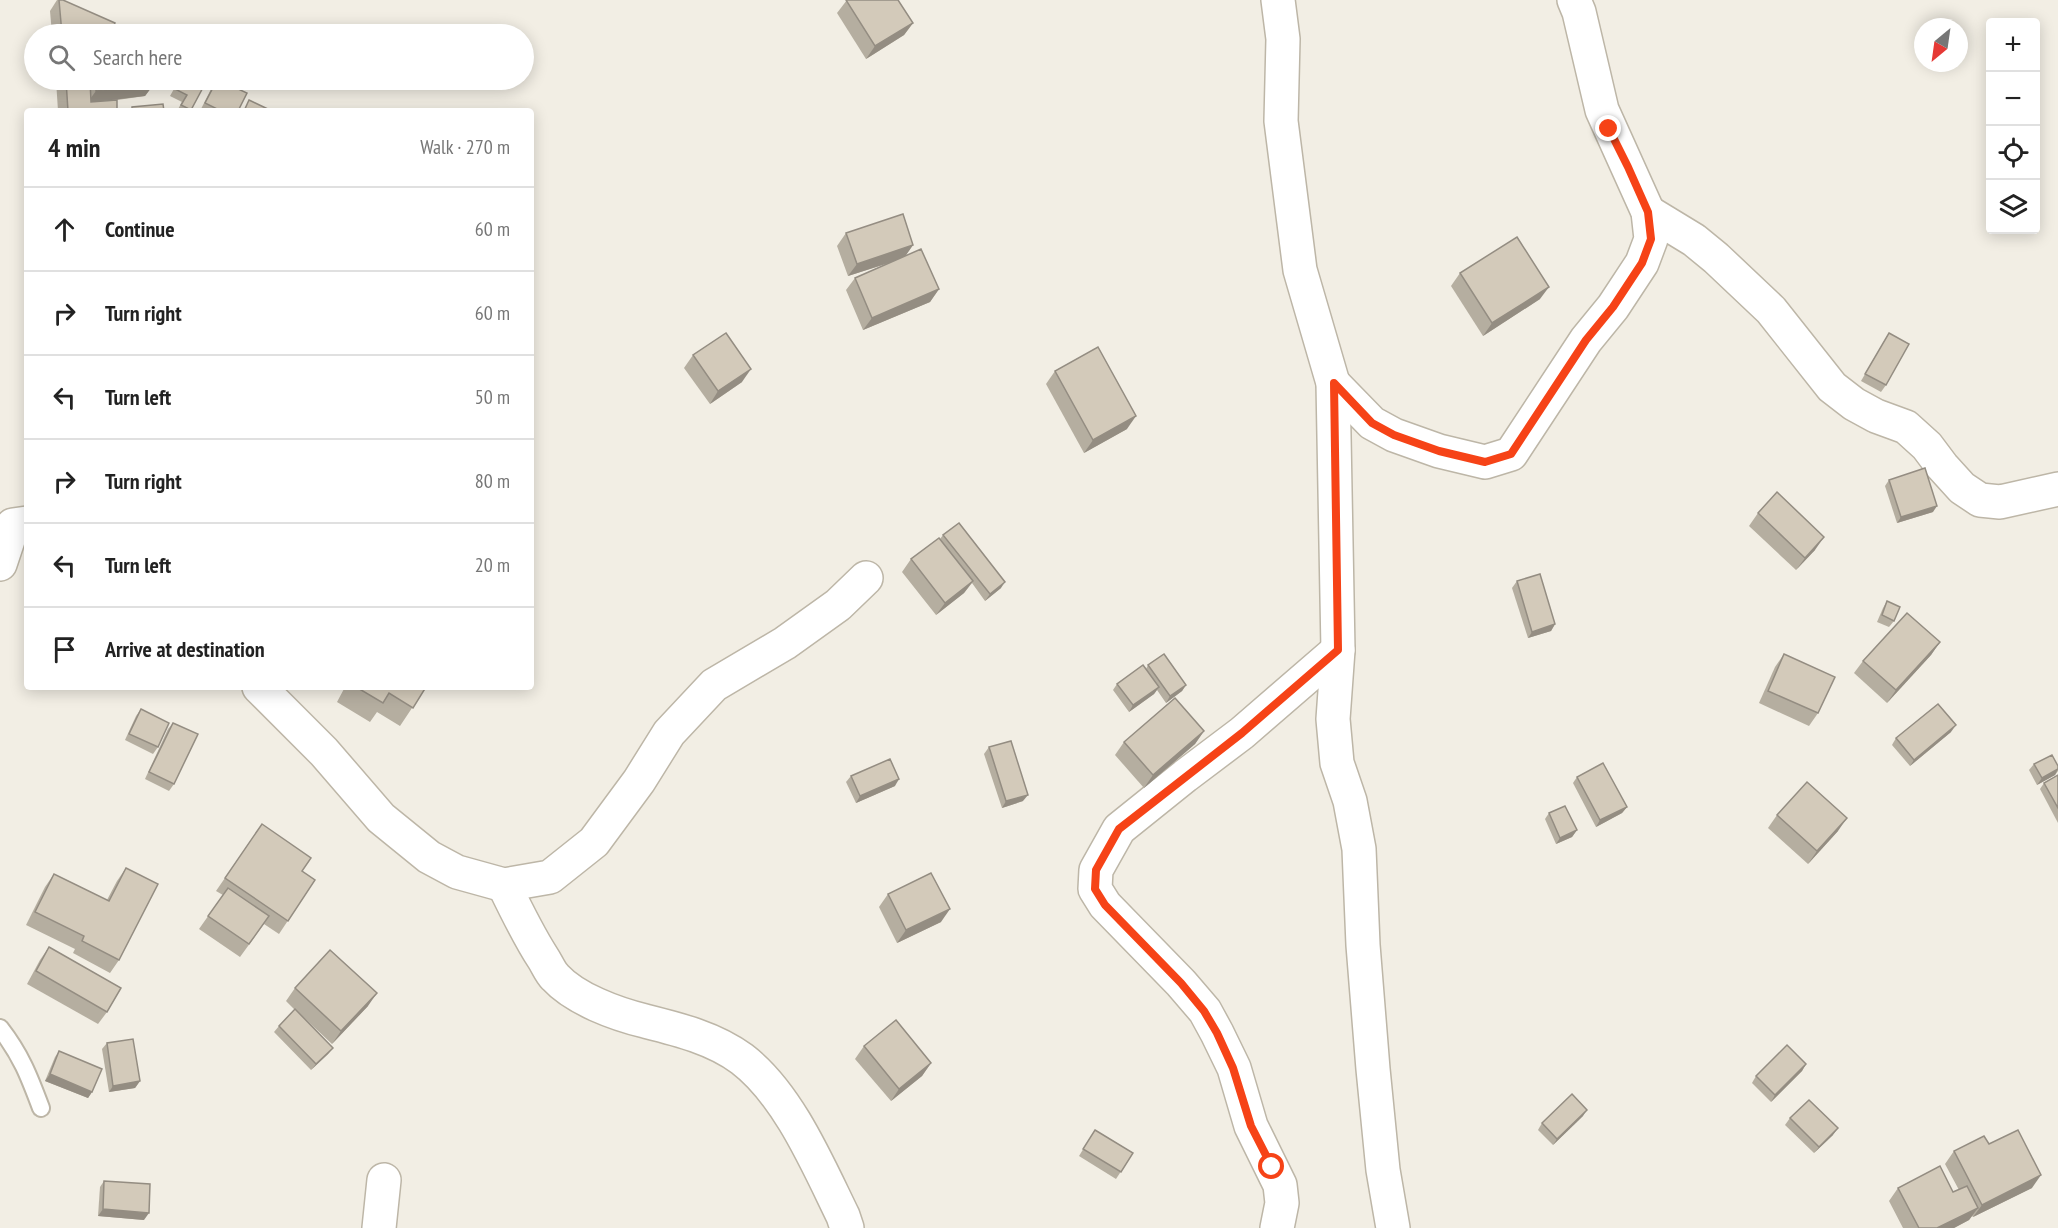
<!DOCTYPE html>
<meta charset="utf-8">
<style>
body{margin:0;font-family:"PT Sans Narrow",sans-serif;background:#f2f2f2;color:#222}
.controls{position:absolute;right:18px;top:18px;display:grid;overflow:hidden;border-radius:6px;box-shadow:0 3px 15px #0003}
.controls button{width:54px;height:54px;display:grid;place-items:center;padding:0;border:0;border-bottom:2px solid #e0e0e0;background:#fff;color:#222;font:30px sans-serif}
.compass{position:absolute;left:1914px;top:18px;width:54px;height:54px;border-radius:50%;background:#fff;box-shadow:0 3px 15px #0003;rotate:209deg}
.stop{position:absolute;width:18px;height:18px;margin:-14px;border:4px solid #f64317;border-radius:50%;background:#fff}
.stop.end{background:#f64317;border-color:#fff;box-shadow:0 2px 6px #0008}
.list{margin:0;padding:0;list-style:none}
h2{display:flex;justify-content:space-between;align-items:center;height:78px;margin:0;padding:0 24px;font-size:26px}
h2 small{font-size:20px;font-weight:400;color:#767676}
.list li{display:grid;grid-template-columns:39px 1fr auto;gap:18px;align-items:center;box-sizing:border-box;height:84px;padding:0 24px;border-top:2px solid #e0e0e0}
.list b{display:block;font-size:22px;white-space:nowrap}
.list em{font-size:20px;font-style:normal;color:#767676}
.icon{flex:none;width:33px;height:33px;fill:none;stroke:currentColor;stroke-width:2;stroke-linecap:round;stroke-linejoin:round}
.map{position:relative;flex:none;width:2058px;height:1228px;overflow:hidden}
.search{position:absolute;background:#fff;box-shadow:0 3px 15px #0003;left:24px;top:24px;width:510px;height:66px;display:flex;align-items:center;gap:15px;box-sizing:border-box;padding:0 21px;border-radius:33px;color:#767676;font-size:22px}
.panel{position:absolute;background:#fff;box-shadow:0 3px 15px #0003;left:24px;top:108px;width:510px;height:582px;border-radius:6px}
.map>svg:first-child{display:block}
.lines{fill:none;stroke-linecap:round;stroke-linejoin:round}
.service-casing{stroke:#bdb6a7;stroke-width:20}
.minor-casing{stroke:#bdb6a7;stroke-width:36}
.service{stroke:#fff;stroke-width:16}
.minor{stroke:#fff;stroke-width:33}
.wall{fill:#b5aea0}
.shaded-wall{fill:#948d82}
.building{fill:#d3caba;stroke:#948d82;stroke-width:1.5}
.route{stroke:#f64317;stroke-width:8}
</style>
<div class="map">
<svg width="2058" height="1228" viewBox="0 0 2058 1228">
<rect width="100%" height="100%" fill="#f2eee4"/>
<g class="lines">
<g class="service-casing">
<path id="service" d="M0 1028C21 1055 29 1076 41 1108"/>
</g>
<g class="minor-casing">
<g id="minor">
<path d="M1278 0 1283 39 1281 121 1300 270 1333 383 1338 650 1333 719 1337 763 1350 801 1359 849 1363 945 1373 1069 1383 1170 1393 1228"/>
<path d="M1648 212 1694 240 1716 258 1771 310 1832 387 1854 404 1876 416 1906 427 1927 446 1942 466 1962 488 1980 500 2000 502 2058 489"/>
<path d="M1333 383 1372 423 1394 435 1439 451 1485 462 1511 454 1586 340 1613 307 1642 263 1651 239 1648 212 1602 110 1579 12 1574 0"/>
<path d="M0 564 13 525 27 523"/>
<path d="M259 687 324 752 381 818 429 857 457 872 504 885 550 877 594 842 639 781 669 733 714 685 785 643 838 605 866 578"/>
<path d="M504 885C516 910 528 935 543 958 547 964 550 972 555 977 575 999 616 1014 645 1021 677 1029 714 1038 742 1059 788 1094 818 1165 843 1216L847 1228"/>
<path d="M379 1228 384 1180"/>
<path d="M1277 1228 1282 1203 1280 1185 1251 1126 1234 1068 1217 1033 1205 1011 1181 983 1105 905 1095 889 1096 870 1119 829 1185 776 1242 733 1338 650"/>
</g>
</g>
<use href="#service" class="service"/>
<use href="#minor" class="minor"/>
</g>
<g class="wall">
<path d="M57 0H63L111 34H52L50 11Z"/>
<path d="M847 0 913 23 904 35 866 59 837 13Z"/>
<path d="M56 80H155L154 84 145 96 110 101 117 111H58Z"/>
<path d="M179 80H207L190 111H177L182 102 170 96Z"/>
<path d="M216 80 238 111H204L201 109 213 85Z"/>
<path d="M846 233 913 245 906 255 939 289 930 302 863 330 846 290 855 278 886 264 848 276 837 246Z"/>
<path d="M1460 273 1540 299 1483 336 1451 286Z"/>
<path d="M1889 333 1886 385 1881 392 1861 381Z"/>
<path d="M693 355 742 382 710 404 684 368Z"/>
<path d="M1055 371 1127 429 1084 453 1046 384Z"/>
<path d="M1889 480 1933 512 1897 523 1885 486Z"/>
<path d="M1758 513 1815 550 1796 570 1749 526Z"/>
<path d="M943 535 1001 588 985 601 972 583 964 593 936 615 902 572 911 559 940 539Z"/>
<path d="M1517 581 1555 624 1551 631 1528 638 1512 588Z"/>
<path d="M1887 601 1894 621 1889 627 1877 622 1883 608Z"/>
<path d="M1940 642 1931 655 1887 703 1854 673 1863 661Z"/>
<path d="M1784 654 1818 713 1809 726 1759 703 1775 667Z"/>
<path d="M1148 665 1186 685 1182 691 1166 703 1157 690 1154 694 1129 712 1113 690 1117 684 1146 669Z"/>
<path d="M345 687H426L400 726 377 712 370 722 337 702Z"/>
<path d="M141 709 158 747 153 754 125 740 136 716Z"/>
<path d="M173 723 174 784 169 791 145 779 168 729Z"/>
<path d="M1204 731 1195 744 1144 788 1115 755 1124 742Z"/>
<path d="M1951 732 1910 766 1892 745 1896 738Z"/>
<path d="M989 747 1023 801 1002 808 984 754Z"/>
<path d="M2034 764 2058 766V771L2055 775 2037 785 2029 770Z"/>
<path d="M2058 775V823L2040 789 2044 783Z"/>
<path d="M851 776 895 786 856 803 846 782Z"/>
<path d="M1577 777 1627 807 1622 813 1596 827 1573 783Z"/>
<path d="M1549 813 1577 830 1572 837 1556 844 1545 819Z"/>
<path d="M1777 815 1838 831 1808 864 1768 828Z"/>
<path d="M262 824 302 871 315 880 279 934 264 924 240 957 199 929 223 895 216 891Z"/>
<path d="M126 868 119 960 110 973 73 953 75 949 26 925 45 887 54 874 107 900 117 881Z"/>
<path d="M888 894 941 922 897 943 879 907Z"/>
<path d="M49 947 107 1012 98 1024 27 984 40 960Z"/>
<path d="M295 988 368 1006 332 1044 299 1013 333 1048 328 1054 311 1070 274 1032 279 1026 295 1010 286 1001Z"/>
<path d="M107 1043 140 1081 135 1088 109 1092 102 1049Z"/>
<path d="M864 1046 931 1063 922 1076 891 1101 855 1059Z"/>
<path d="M59 1051 92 1092 88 1098 45 1081 55 1057Z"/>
<path d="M1806 1064 1802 1071 1771 1102 1752 1083 1756 1076Z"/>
<path d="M1583 1116 1553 1145 1538 1130 1542 1123Z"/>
<path d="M1790 1118 1833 1135 1814 1153 1785 1125Z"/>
<path d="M1095 1130 1133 1153 1116 1179 1079 1156Z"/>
<path d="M1989 1144 2032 1188 1973 1217 1972 1216 1969 1220 1954 1228H1903L1889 1201 1898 1188 1953 1192 1959 1190 1945 1164 1954 1151Z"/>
<path d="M104 1181 144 1220 98 1216 100 1187Z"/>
</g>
<g class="shaded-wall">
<path d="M913 23 904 35 866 59 875 46Z"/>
<path d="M154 84 145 96 87 103 96 91Z"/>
<path d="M913 245 904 258 848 276 857 264Z"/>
<path d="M1549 287 1540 299 1483 336 1492 323Z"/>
<path d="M939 289 930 302 863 330 872 318Z"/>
<path d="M751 369 742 382 710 404 718 391Z"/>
<path d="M1136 416 1127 429 1084 453 1093 440Z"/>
<path d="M1937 506 1933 512 1897 523 1901 517Z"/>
<path d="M1824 537 1815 550 1796 570 1805 558Z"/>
<path d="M973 581 964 593 936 615 945 603Z"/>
<path d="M1005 582 1001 588 985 601 990 594Z"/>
<path d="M1555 624 1551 631 1528 638 1532 632Z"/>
<path d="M1940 642 1931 655 1887 703 1896 690Z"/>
<path d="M1186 685 1182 691 1166 703 1170 696Z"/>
<path d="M1159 687 1154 694 1129 712 1133 705Z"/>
<path d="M1956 725 1951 732 1910 766 1914 760Z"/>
<path d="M1204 731 1195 744 1144 788 1153 775Z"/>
<path d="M2058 769 2055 775 2037 785 2042 778Z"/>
<path d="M899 779 895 786 856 803 860 796Z"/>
<path d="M1028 795 1023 801 1002 808 1006 801Z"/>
<path d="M1627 807 1622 813 1596 827 1600 820Z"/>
<path d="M1847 818 1838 831 1808 864 1817 851Z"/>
<path d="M1577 830 1572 837 1556 844 1560 838Z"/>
<path d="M950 909 941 922 897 943 906 930Z"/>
<path d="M377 993 368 1006 332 1044 341 1031Z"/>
<path d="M333 1048 328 1054 311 1070 316 1064Z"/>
<path d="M931 1063 922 1076 891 1101 899 1089Z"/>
<path d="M1806 1064 1802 1071 1771 1102 1775 1095Z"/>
<path d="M50 1074 92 1092 88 1098 45 1081Z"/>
<path d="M140 1081 135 1088 109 1092 113 1086Z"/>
<path d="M1587 1110 1583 1116 1553 1145 1557 1139Z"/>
<path d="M1838 1128 1833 1135 1814 1153 1819 1147Z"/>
<path d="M2041 1175 2032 1188 1973 1217 1982 1205Z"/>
<path d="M1978 1208 1969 1220 1954 1228H1937Z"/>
<path d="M103 1209 149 1213 144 1220 98 1216Z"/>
</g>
<g class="building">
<path d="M59 0H63L115 23 111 34H62Z"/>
<path d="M846 0H898L913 23 875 46Z"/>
<path d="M119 26 136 34H116Z"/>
<path d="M66 80H90L91 102 117 100V111H68Z"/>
<path d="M96 80H155L154 84 96 91Z"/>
<path d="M180 80H207L191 110 181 105 187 95 175 89Z"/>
<path d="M217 80H219L247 93 238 111H221L205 103Z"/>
<path d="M249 100 272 111H244Z"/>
<path d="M163 104 164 111H132V107Z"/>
<path d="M903 214 913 245 857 264 846 233Z"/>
<path d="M1517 237 1549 287 1492 323 1460 273Z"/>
<path d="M921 249 939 289 872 318 855 278Z"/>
<path d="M726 333 751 369 718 391 693 355Z"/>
<path d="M1889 333 1909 344 1886 385 1865 374Z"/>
<path d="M1098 347 1136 416 1093 440 1055 371Z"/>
<path d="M1925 468 1937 506 1901 517 1889 480Z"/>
<path d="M1777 492 1824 537 1805 558 1758 513Z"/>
<path d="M959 523 1005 582 990 594 943 535Z"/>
<path d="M939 538 973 581 945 603 911 559Z"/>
<path d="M1540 574 1555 624 1532 632 1517 581Z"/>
<path d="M1887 601 1900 607 1894 621 1882 615Z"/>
<path d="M1907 613 1940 642 1896 690 1863 661Z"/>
<path d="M1164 654 1186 685 1170 696 1148 665Z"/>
<path d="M1784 654 1835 677 1818 713 1768 691Z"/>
<path d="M1143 665 1159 687 1133 705 1117 684Z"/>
<path d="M356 687H426L413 708 389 693 383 703Z"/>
<path d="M1175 698 1204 731 1153 775 1124 742Z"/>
<path d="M1938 704 1956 725 1914 760 1896 738Z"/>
<path d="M141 709 169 723 158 747 129 734Z"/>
<path d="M173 723 198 734 174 784 149 772Z"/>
<path d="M1011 741 1028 795 1006 801 989 747Z"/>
<path d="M2052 755 2058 766V769L2042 778 2034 764Z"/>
<path d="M890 759 899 779 860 796 851 776Z"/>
<path d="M1603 763 1627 807 1600 820 1577 777Z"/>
<path d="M2058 775V808L2044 783Z"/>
<path d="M1807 782 1847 818 1817 851 1777 815Z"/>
<path d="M1565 806 1577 830 1560 838 1549 813Z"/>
<path d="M262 824 311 858 302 871 315 880 288 921 225 878Z"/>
<path d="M126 868 158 884 119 960 82 941 84 936 35 912 54 874 109 901Z"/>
<path d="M931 873 950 909 906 930 888 894Z"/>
<path d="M228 888 269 916 249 944 208 916Z"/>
<path d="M49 947 121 988 107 1012 36 971Z"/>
<path d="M330 950 377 993 341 1031 295 988Z"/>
<path d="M295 1009 333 1048 316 1064 279 1026Z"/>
<path d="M896 1020 931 1063 899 1089 864 1046Z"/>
<path d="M133 1039 140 1081 113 1086 107 1043Z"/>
<path d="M1787 1045 1806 1064 1775 1095 1756 1076Z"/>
<path d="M59 1051 102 1069 92 1092 50 1074Z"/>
<path d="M1572 1094 1587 1110 1557 1139 1542 1123Z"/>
<path d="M1809 1100 1838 1128 1819 1147 1790 1118Z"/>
<path d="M1095 1130 1133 1153 1121 1172 1083 1149Z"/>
<path d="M2018 1130 2041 1175 1982 1205 1954 1151 1984 1136 1989 1144Z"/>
<path d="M1940 1166 1953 1192 1967 1186 1978 1208 1937 1228H1919L1898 1188Z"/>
<path d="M104 1181 150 1184 149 1213 103 1209Z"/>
</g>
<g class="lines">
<path class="route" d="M1272 1167 1251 1126 1233 1068 1217 1033 1204 1011 1181 983 1105 905 1095 889 1096 870 1119 829 1242 733 1338 650 1334 383 1372 423 1394 435 1439 451 1485 462 1511 454 1586 340 1613 307 1642 263 1651 239 1648 212 1628 167 1609 129"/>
</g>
</svg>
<div class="controls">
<button>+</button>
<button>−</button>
<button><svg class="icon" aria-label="locate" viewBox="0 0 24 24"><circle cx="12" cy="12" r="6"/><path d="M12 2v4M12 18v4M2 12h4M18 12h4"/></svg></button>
<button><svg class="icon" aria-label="layers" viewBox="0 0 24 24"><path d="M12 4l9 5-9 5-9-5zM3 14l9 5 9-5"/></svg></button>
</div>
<svg class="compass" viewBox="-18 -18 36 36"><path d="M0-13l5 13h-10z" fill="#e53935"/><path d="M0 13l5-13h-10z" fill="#767676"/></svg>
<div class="stop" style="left:1272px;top:1167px"></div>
<div class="stop end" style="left:1609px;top:129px"></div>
<div class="search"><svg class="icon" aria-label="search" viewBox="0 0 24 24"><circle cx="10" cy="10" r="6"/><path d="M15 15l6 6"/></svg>Search here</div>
<section class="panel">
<h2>4 min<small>Walk · 270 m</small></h2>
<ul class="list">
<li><svg class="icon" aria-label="ahead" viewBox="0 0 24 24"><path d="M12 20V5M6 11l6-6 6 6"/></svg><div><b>Continue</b></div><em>60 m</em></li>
<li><svg class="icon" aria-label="right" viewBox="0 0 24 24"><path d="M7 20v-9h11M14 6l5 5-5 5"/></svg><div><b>Turn right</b></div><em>60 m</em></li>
<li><svg class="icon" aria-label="left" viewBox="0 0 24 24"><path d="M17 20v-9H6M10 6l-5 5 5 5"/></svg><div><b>Turn left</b></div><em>50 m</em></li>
<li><svg class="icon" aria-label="right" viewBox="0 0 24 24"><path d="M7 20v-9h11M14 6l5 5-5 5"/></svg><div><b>Turn right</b></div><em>80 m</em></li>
<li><svg class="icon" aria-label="left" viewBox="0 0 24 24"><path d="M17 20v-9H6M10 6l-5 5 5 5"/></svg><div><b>Turn left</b></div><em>20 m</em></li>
<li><svg class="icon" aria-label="arrive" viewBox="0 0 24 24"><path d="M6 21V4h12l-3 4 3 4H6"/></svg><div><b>Arrive at destination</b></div></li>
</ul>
</section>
</div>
